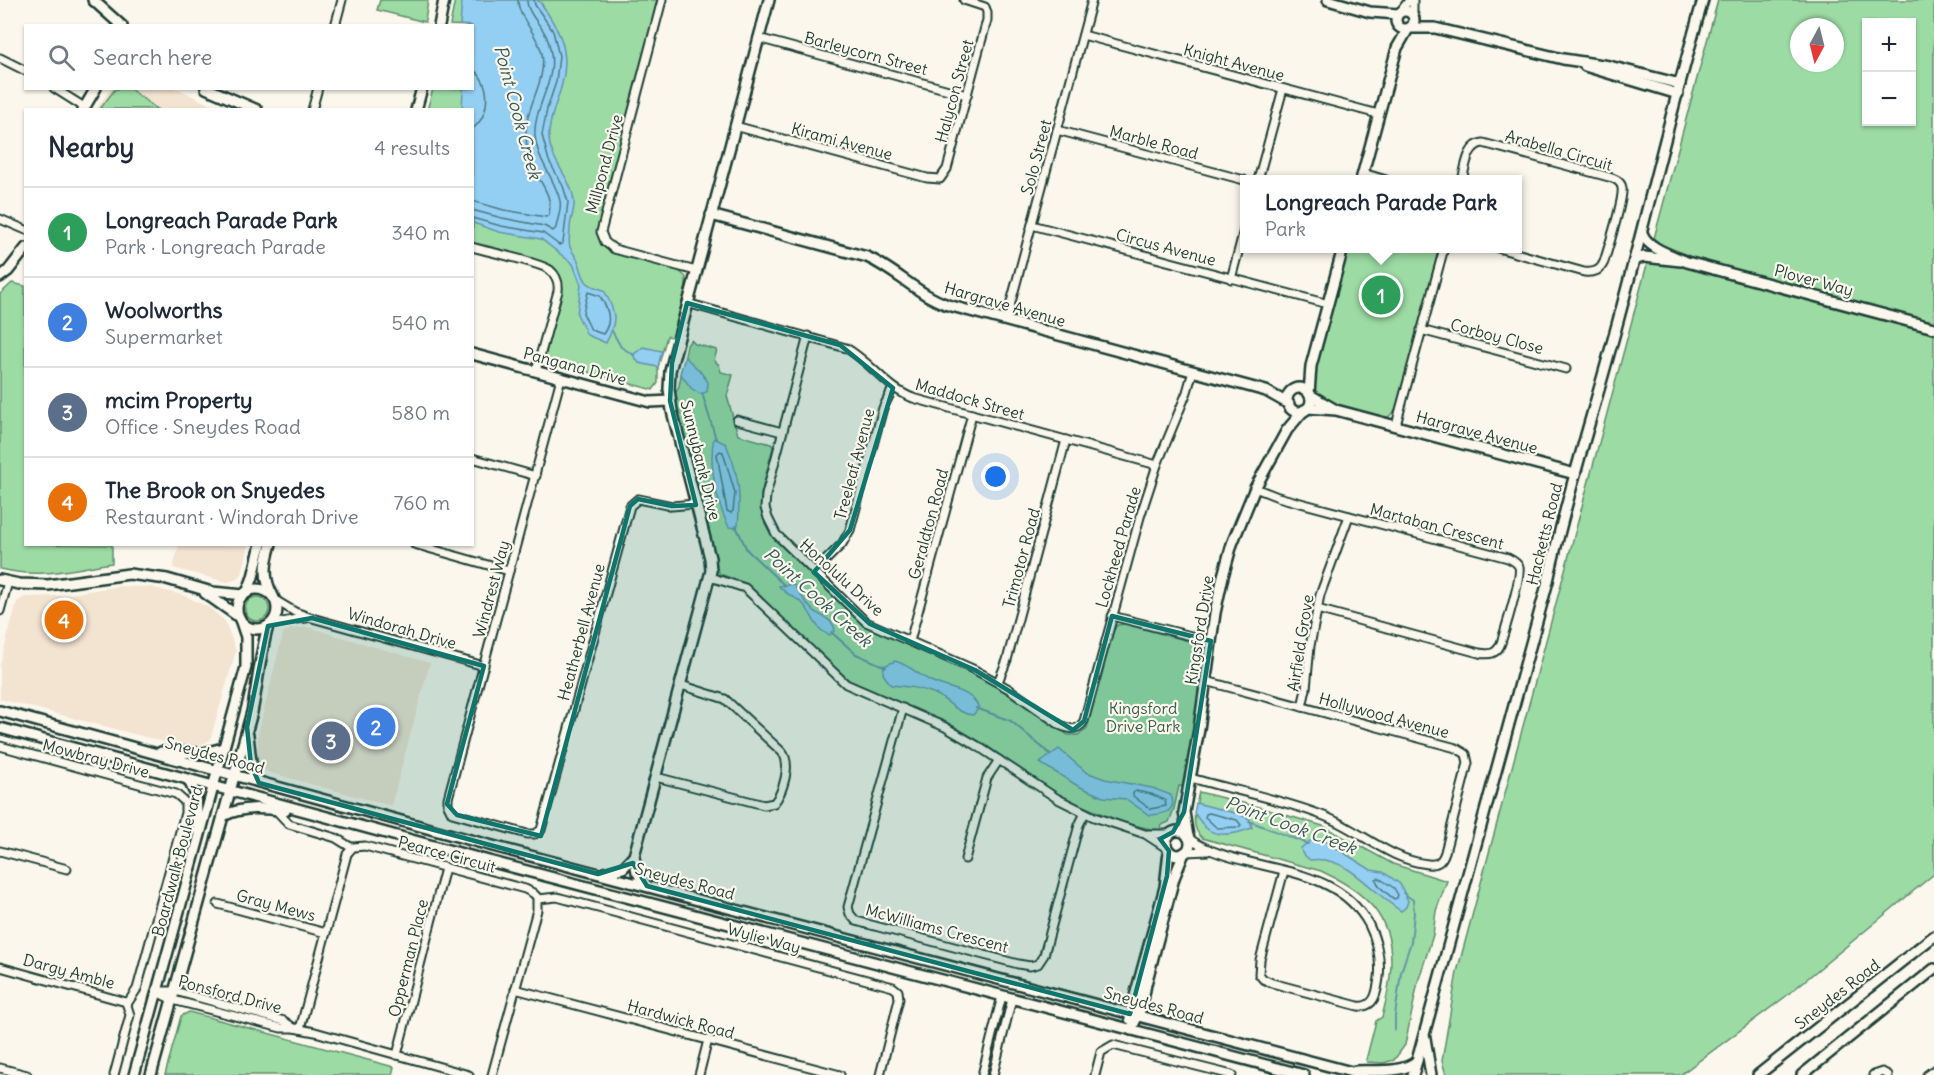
<!DOCTYPE html>
<meta charset="utf-8">
<style>
body{margin:0;font-family:Delius,sans-serif;background:#f2f2f3;color:#1f2937}
.controls{position:absolute;right:18px;top:18px;display:grid;overflow:hidden;border-radius:0px;box-shadow:0 2px 4px #0004}
.controls button{width:54px;height:54px;display:grid;place-items:center;padding:0;border:0;border-bottom:2px solid #e0e1e3;background:#fff;color:#1f2937;font:30px sans-serif}
.compass{position:absolute;left:1790px;top:18px;width:54px;height:54px;border-radius:50%;background:#fff;box-shadow:0 2px 4px #0004;rotate:187deg}
.you{position:absolute;left:996px;top:477px;width:21px;height:21px;margin:-15px;border:4px solid #fff;border-radius:50%;background:#1a73e8;box-shadow:0 0 0 9px #1a73e833}
.badge{display:grid;place-items:center;width:39px;height:39px;border-radius:50%;background:#db2777;color:#fff;font-size:20px;font-weight:700}
.pin{position:absolute;translate:-50% -50%;border:3px solid #fff;box-shadow:0 2px 6px #0006}
.popup{position:absolute;left:1240px;top:175px;width:282px;height:78px;box-sizing:border-box;display:grid;place-content:center;border-radius:0px;background:#fff;filter:drop-shadow(0 2px 4px #0005);font-size:20px;white-space:nowrap;color:#747a83}
.popup b{font-size:22px;color:#1f2937}
.popup::after{content:'';position:absolute;left:50%;top:100%;margin-left:-12px;border:12px solid transparent;border-top-color:#fff}
.list{margin:0;padding:0;list-style:none}
h2{display:flex;justify-content:space-between;align-items:center;height:78px;margin:0;padding:0 24px;font-size:26px}
h2 small{font-size:20px;font-weight:400;color:#747a83}
.list li{display:grid;grid-template-columns:39px 1fr auto;gap:18px;align-items:center;box-sizing:border-box;height:90px;padding:0 24px;border-top:2px solid #e0e1e3}
.list b{display:block;font-size:22px;white-space:nowrap}
.list p{margin:0;font-size:20px;white-space:nowrap;color:#747a83}
.list em{font-size:20px;font-style:normal;color:#747a83}
.icon{flex:none;width:33px;height:33px;fill:none;stroke:currentColor;stroke-width:2;stroke-linecap:round;stroke-linejoin:round}
.map{position:relative;flex:none;width:1934px;height:1075px;overflow:hidden}
.search{position:absolute;background:#fff;box-shadow:0 2px 4px #0004;left:24px;top:24px;width:450px;height:66px;display:flex;align-items:center;gap:15px;box-sizing:border-box;padding:0 21px;border-radius:0px;color:#747a83;font-size:22px}
.panel{position:absolute;background:#fff;box-shadow:0 2px 4px #0004;left:24px;top:108px;width:450px;height:438px;border-radius:0px}
.map>svg:first-child{display:block}
.built{fill:#f3e3d1}
.green{fill:#9cdba4;stroke:#5e8c6c;stroke-width:1.5;fill-rule:evenodd}
.water{fill:#93cef3;stroke:#6594a7;stroke-width:1.5}
.lines{fill:none;stroke-linecap:round;stroke-linejoin:round}
.shore{stroke:#4d7780;stroke-width:1.5}
.stream{stroke:#6594a7;stroke-width:2}
.street-casing{stroke:#1f3d34;stroke-width:11}
.secondary-casing{stroke:#1f3d34;stroke-width:14}
.street{stroke:#fbf7ec;stroke-width:7}
.secondary{stroke:#fbf7ec;stroke-width:9}
.marked{fill:#0f766e;fill-opacity:0.2;stroke:#0f766e;stroke-width:4.5;stroke-linejoin:round}
.labels{text-anchor:middle;dominant-baseline:central;stroke-width:4.5;stroke-linejoin:round;paint-order:stroke}
.street-label{font-size:16px;fill:#1f3d34;stroke:#fbf7ec}
.park-label{font-size:16px;fill:#385d4a;stroke:#fbf7ec}
.water-label{font-size:18px;font-style:italic;fill:#365a5a;stroke:#fbf7ec}
</style>
<div class="map">
<svg width="1934" height="1075" viewBox="0 0 1934 1075">
<rect width="100%" height="100%" fill="#fbf7ec"/>
<filter id="ink" filterUnits="userSpaceOnUse"><feTurbulence type="fractalNoise" baseFrequency=".0167" numOctaves="2"/><feDisplacementMap in="SourceGraphic" scale="12" xChannelSelector="R" yChannelSelector="G"/><feConvolveMatrix kernelMatrix="1 2 1 2 8 2 1 2 1" color-interpolation-filters="sRGB"/></filter>
<g filter="url(#ink)">
<g class="built">
<path d="M111 88 179 89 218 109 96 110Z"/>
<path d="M179 545H249L242 574 235 580 227 582 173 568Z"/>
<path d="M119 586 150 587 183 595 208 607 225 621 236 651 210 740 202 744 192 747 172 744 0 699V665L17 602 25 597 58 596Z"/>
<path d="M307 627 430 663 391 806 267 772 257 762 258 734 283 633 291 629Z"/>
</g>
<g class="green">
<path d="M380 0H428L425 22 377 10Z"/>
<path d="M455 0H659L597 231 601 244 611 252 679 271 686 277V288L672 337 667 336 658 367V383L653 390 544 360 561 291C563 279 559 270 547 264L473 244 472 110H427L433 89 472 88V26L450 25Z"/>
<path d="M1718 0H1934V874L1785 997 1680 1075H1446L1442 1061 1457 972ZM1866 22H1912V122H1866ZM1799 27H1835V63H1799Z"/>
<path d="M115 89H130L157 109H100Z"/>
<path d="M1347 249H1439L1396 408 1393 413 1388 417C1375 417 1321 403 1314 391 1307 380 1342 268 1347 249Z"/>
<path d="M12 283 25 286 26 544 112 545V563C70 569 44 579 0 569V294Z"/>
<path d="M691 340 695 344 717 350 714 360 719 365 721 372 733 375 727 396 738 435 771 444 773 447 761 494V507L765 522 775 540 863 624 984 679 1024 703 1068 735H1078L1087 728 1112 633 1117 625 1125 624 1196 643 1202 646 1204 656 1184 787 1179 786 1174 809 1169 822 1162 825 1160 831 1124 823 1076 803 1052 791 984 744 946 722 850 681 832 666 747 584 720 574 716 568 715 554 676 405 675 394 679 386 687 345Z"/>
<circle cx="257" cy="609" r="12"/>
<path d="M1199 792 1259 807 1323 826 1393 864 1447 881 1436 911 1433 935 1418 982 1405 1045 1394 1060 1383 1063 1367 1062 1366 1060 1376 1021 1382 1017C1401 944 1394 905 1321 871L1202 838C1189 827 1196 806 1199 792Z"/>
<path d="M189 1012 394 1067 392 1075H165L181 1016Z"/>
</g>
<g class="water">
<path d="M462 0H537L541 3C559 30 571 50 562 84 558 100 550 115 549 133 547 159 572 177 574 201 575 210 570 220 570 228 570 234 568 242 570 247 572 252 577 257 579 263 585 281 583 284 604 290 616 313 618 320 606 343L587 335 577 314 581 285 573 264 541 239 499 232 473 223 472 110 462 109 463 89 472 88V26L460 25Z"/>
<path d="M643 347 662 351 658 367 639 363 633 355Z"/>
<path d="M685 357 699 370 708 382 707 392 700 394 691 388 680 373Z"/>
<path d="M714 438 726 444C735 464 740 483 739 504 738 513 740 519 737 528L729 527C717 505 708 462 714 438Z"/>
<path d="M793 584C800 592 806 605 814 611 822 617 833 619 835 630L830 635C814 630 813 613 802 603 794 596 786 595 779 586Z"/>
<path d="M895 661C910 665 919 676 933 682 948 689 972 690 979 708L973 715C959 714 950 703 939 696 925 688 907 687 891 685L883 674 884 666Z"/>
<path d="M1059 749 1086 772 1105 779 1152 788 1171 795C1178 813 1162 814 1149 815L1126 799 1103 797 1078 786 1040 763Z"/>
<path d="M1196 803 1239 814 1250 819 1252 828C1239 833 1218 839 1206 828 1202 824 1198 818 1194 813Z"/>
<path d="M1310 841H1325L1371 870 1383 872 1400 884 1408 901 1406 907 1401 911C1372 893 1347 854 1310 860L1302 853 1301 848Z"/>
</g>
<g class="lines">
<g class="shore">
<path d="M472 69C492 81 491 116 472 129"/>
<path d="M472 201 504 210 546 217 549 215C553 195 541 185 534 168 530 159 526 146 526 136 524 108 547 82 542 54 538 33 518 19 518 0"/>
<path d="M472 210 502 218 544 226 553 231 556 228C557 220 562 209 560 201 555 178 537 161 535 136 533 108 556 82 551 54 550 47 548 38 544 32 538 22 527 12 527 0"/>
<path d="M472 218 501 226 543 233 559 245 563 243 568 202 563 186 549 161 542 135 547 109 556 82 559 56 553 31 535 5 534 0"/>
<path d="M588 292 600 296C608 309 613 321 603 334L591 330 583 313Z"/>
<path d="M720 451 723 452 735 493 733 511 731 513 727 511 717 454Z"/>
<path d="M1136 791 1151 794 1165 800 1166 806 1150 809 1133 796V793Z"/>
<path d="M1209 813 1237 820 1241 825 1239 827 1217 828 1205 817 1206 814Z"/>
<path d="M1379 878 1394 888 1398 895 1397 898 1394 899C1388 894 1377 887 1376 879Z"/>
</g>
<g class="stream">
<path d="M612 331 621 347 634 355"/>
<path d="M702 393 716 439"/>
<path d="M736 526 747 550 785 586"/>
<path d="M831 632 856 654 886 667"/>
<path d="M976 708 1011 721 1051 755"/>
<path d="M1249 821 1308 844"/>
<path d="M1395 1030V1016L1401 972 1411 942 1414 913 1413 900 1403 893"/>
</g>
<g class="street-casing">
<g id="street">
<path d="M662 0 601 232 605 242 614 249 696 271"/>
<path d="M1400 12 1409 0"/>
<path d="M1413 15V0"/>
<path d="M335 26 342 0"/>
<path d="M1083 35 1378 114"/>
<path d="M758 38 967 95"/>
<path d="M0 58 26 71"/>
<path d="M54 88 84 107"/>
<path d="M312 110 318 88"/>
<path d="M735 126 927 178 940 179 947 169 987 20V12L985 7 964 0"/>
<path d="M1057 130 1244 180"/>
<path d="M1363 173 1386 180"/>
<path d="M1258 180 1283 89"/>
<path d="M1462 180C1466 166 1467 145 1483 143L1609 177C1615 179 1621 181 1622 188 1624 200 1608 248 1604 262 1600 271 1594 273 1584 272L1498 248"/>
<path d="M0 219 26 230"/>
<path d="M1032 225 1328 304"/>
<path d="M472 247C488 252 539 262 550 270 557 276 559 283 558 291L536 371"/>
<path d="M1231 279 1244 230"/>
<path d="M687 303 846 348C871 362 886 388 913 398L1157 465"/>
<path d="M1006 321 1092 0"/>
<path d="M1421 330 1566 369"/>
<path d="M808 336 766 495 765 508 768 518 776 534 866 622 975 670 1009 689 1060 725C1070 730 1078 731 1084 721L1140 517 1157 465 1187 392 1193 371"/>
<path d="M561 378 448 798V805L452 813 527 834H535L541 830 630 506 638 499 672 506 695 504"/>
<path d="M737 420 782 432"/>
<path d="M1396 425 1444 248"/>
<path d="M472 458 536 476"/>
<path d="M1255 488 1278 497 1508 558C1512 560 1517 562 1519 567 1522 576 1505 630 1501 643 1497 654 1490 655 1479 653L1317 609"/>
<path d="M414 544 509 571"/>
<path d="M814 572 842 544 850 530 883 408 893 388"/>
<path d="M710 577 745 588 846 684 945 727 976 745 1058 799 1094 817 1145 834 1168 849"/>
<path d="M275 600 295 612 312 618 484 666"/>
<path d="M0 611 8 582"/>
<path d="M1112 616 1211 641"/>
<path d="M270 625 296 619 307 618"/>
<path d="M910 641 972 414"/>
<path d="M998 682 1007 660 1066 440"/>
<path d="M1302 707 1306 689 1310 646 1320 595 1349 516"/>
<path d="M903 708 848 907 850 914 856 921 1018 964 1030 966 1038 964 1044 955 1079 825 1085 813"/>
<path d="M0 746 176 794 185 802V813L137 989 127 1004"/>
<path d="M656 777 764 805 774 803C783 792 792 764 782 752L725 699 681 685"/>
<path d="M1191 778C1235 791 1282 799 1324 816 1360 830 1389 860 1428 864 1438 865 1442 861 1445 852L1468 763 1466 754 1456 748 1206 681"/>
<path d="M274 808 289 824 336 838 352 848"/>
<path d="M1148 834H1170"/>
<path d="M1188 838C1243 876 1333 858 1369 925 1377 941 1381 960 1379 978 1377 992 1375 1008 1358 1006L1272 983 1263 979 1259 974 1260 960 1284 871"/>
<path d="M0 851 67 869"/>
<path d="M1186 852 1208 851"/>
<path d="M965 859 987 778 999 760"/>
<path d="M538 899 557 897 893 987 898 991 899 999 880 1075"/>
<path d="M218 904 326 933"/>
<path d="M0 967 126 1002 130 1015 114 1075"/>
<path d="M515 989 840 1075"/>
<path d="M159 991H175L189 995 284 1021 294 1028"/>
<path d="M157 992 173 1000 281 1028H294L315 1032 469 1075"/>
<path d="M300 1029 347 854 353 847 365 846 525 889 533 893 537 897V910L492 1075"/>
<path d="M397 1055 445 868"/>
<path d="M0 1068 27 1075"/>
<path d="M699 1075 708 1040"/>
<path d="M982 1075 1002 996"/>
<path d="M993 1075 1012 999"/>
<path d="M1095 1075 1101 1052 1113 1045 1232 1075"/>
<path d="M1873 1075 1882 1072 1888 1075"/>
<path d="M1927 1075 1934 1070"/>
</g>
</g>
<g class="secondary-casing">
<g id="secondary">
<path d="M93 0 122 26"/>
<path d="M1328 0 1370 12 1398 14"/>
<circle cx="1405" cy="20" r="9"/>
<path d="M439 26 444 0"/>
<path d="M1411 28H1435L1563 59 1609 66 1680 84"/>
<path d="M1585 66 1678 94"/>
<path d="M206 88 257 110"/>
<path d="M83 110 96 88"/>
<path d="M416 110 422 88"/>
<path d="M1361 180 1397 48 1408 29"/>
<path d="M711 215 867 257C896 270 918 295 948 305L1266 391 1289 404"/>
<path d="M1642 233C1648 249 1672 255 1687 262L1934 328"/>
<path d="M1635 259 1644 257 1681 261"/>
<path d="M0 277 8 271 26 248"/>
<path d="M472 354 650 402 670 401"/>
<circle cx="1299" cy="400" r="12"/>
<path d="M1309 394 1311 366 1343 248"/>
<path d="M1310 395 1334 409"/>
<path d="M1308 408 1336 410 1575 474"/>
<path d="M271 544C265 564 263 578 273 596"/>
<path d="M0 580 19 584 48 585 129 574 167 579 212 592 244 595"/>
<circle cx="257" cy="609" r="20"/>
<path d="M205 593 239 617"/>
<path d="M247 593 253 577 261 544"/>
<path d="M0 711 489 845 1363 1075"/>
<path d="M0 728 485 860 1304 1075"/>
<path d="M248 735 252 771 259 782"/>
<path d="M161 752 204 753 223 748"/>
<path d="M188 779 196 795 198 831"/>
<path d="M223 816C243 806 264 808 285 811"/>
<circle cx="1178" cy="843" r="12"/>
<path d="M1188 837 1184 812 1199 729 1215 613 1223 576 1232 544 1255 488 1287 430 1304 410"/>
<path d="M604 873 623 868 634 856"/>
<path d="M647 886 637 872 634 856 711 571 710 558 672 411 669 389 670 371 769 0"/>
<path d="M1130 1019V1014L1165 887 1169 851"/>
<path d="M1131 1030 1142 1006 1146 984 1174 878 1184 853"/>
<path d="M1425 1038 1431 1075"/>
<path d="M1355 1071C1373 1070 1402 1074 1417 1061"/>
<path d="M134 1075 246 667V637L240 619"/>
<path d="M151 1075 252 712C258 683 260 654 268 626"/>
<path d="M1413 1075 1548 581C1567 493 1595 408 1618 321 1647 214 1672 106 1703 0"/>
<path d="M1758 1075 1934 936"/>
<path d="M1802 1075 1934 969"/>
</g>
</g>
<use href="#street" class="street"/>
<use href="#secondary" class="secondary"/>
</g>
</g>
<path class="marked" d="M687 303 840 345 893 388 850 530 814 572 870 624 975 670 1073 730 1084 721 1112 616 1211 641 1184 812 1173 832 1160 839 1169 851 1167 876 1130 1014 647 886 633 863 598 874 259 783 251 765 247 727 268 626 312 618 484 666 447 804 457 815 541 836 630 506 638 499 672 506 696 505 670 401 672 363Z"/>
<g class="labels">
<g class="street-label">
<text transform="translate(866 53) rotate(15)">Barleycorn Street</text>
<text transform="translate(1234 62) rotate(15)">Knight Avenue</text>
<text transform="translate(954 91) rotate(-75)">Halycon Street</text>
<text transform="translate(842 141) rotate(15)">Kirami Avenue</text>
<text transform="translate(1154 142) rotate(15)">Marble Road</text>
<text transform="translate(1559 150) rotate(16)">Arabella Circuit</text>
<text transform="translate(1036 157) rotate(-75)">Solo Street</text>
<text transform="translate(604 164) rotate(-75)">Millpond Drive</text>
<text transform="translate(1166 247) rotate(15)">Circus Avenue</text>
<text transform="translate(1814 280) rotate(15)">Plover Way</text>
<text transform="translate(1005 304) rotate(16)">Hargrave Avenue</text>
<text transform="translate(1497 336) rotate(15)">Corboy Close</text>
<text transform="translate(575 366) rotate(15)">Pangana Drive</text>
<text transform="translate(970 399) rotate(16)">Maddock Street</text>
<text transform="translate(1477 432) rotate(15)">Hargrave Avenue</text>
<text transform="translate(701 460) rotate(76)">Sunnybank Drive</text>
<text transform="translate(854 464) rotate(-75)">Treeleaf Avenue</text>
<text transform="translate(928 524) rotate(-75)">Geraldton Road</text>
<text transform="translate(1437 526) rotate(15)">Martaban Crescent</text>
<text transform="translate(1544 534) rotate(-76)">Hacketts Road</text>
<text transform="translate(1118 547) rotate(-74)">Lockheed Parade</text>
<text transform="translate(1021 558) rotate(-75)">Trimotor Road</text>
<text transform="translate(842 577) rotate(42)">Honolulu Drive</text>
<text transform="translate(491 589) rotate(-75)">Windrest Way</text>
<text transform="translate(402 628) rotate(16)">Windorah Drive</text>
<text transform="translate(1199 630) rotate(-81)">Kingsford Drive</text>
<text transform="translate(581 632) rotate(-75)">Heatherbell Avenue</text>
<text transform="translate(1300 643) rotate(-81)">Airfield Grove</text>
<text transform="translate(1384 715) rotate(15)">Hollywood Avenue</text>
<text transform="translate(215 755) rotate(15)">Sneydes Road</text>
<text transform="translate(96 758) rotate(15)">Mowbray Drive</text>
<text transform="translate(447 854) rotate(15)">Pearce Circuit</text>
<text transform="translate(177 861) rotate(-75)">Boardwalk Boulevard</text>
<text transform="translate(685 881) rotate(15)">Sneydes Road</text>
<text transform="translate(276 905) rotate(15)">Gray Mews</text>
<text transform="translate(937 928) rotate(15)">McWilliams Crescent</text>
<text transform="translate(764 938) rotate(15)">Wylie Way</text>
<text transform="translate(408 958) rotate(-76)">Opperman Place</text>
<text transform="translate(69 971) rotate(15)">Dargy Amble</text>
<text transform="translate(230 994) rotate(15)">Ponsford Drive</text>
<text transform="translate(1837 994) rotate(-38)">Sneydes Road</text>
<text transform="translate(1154 1005) rotate(15)">Sneydes Road</text>
<text transform="translate(681 1019) rotate(15)">Hardwick Road</text>
</g>
<g class="park-label">
<text x="1143" y="708">Kingsford<tspan x="1143" dy="18">Drive Park</tspan></text>
</g>
<g class="water-label">
<text transform="translate(518 112) rotate(75)">Point Cook Creek</text>
<text transform="translate(818 597) rotate(42)">Point Cook Creek</text>
<text transform="translate(1291 825) rotate(20)">Point Cook Creek</text>
</g>
</g>
</svg>
<div class="controls">
<button>+</button>
<button>−</button>
</div>
<svg class="compass" viewBox="-18 -18 36 36"><path d="M0-13l5 13h-10z" fill="#e53935"/><path d="M0 13l5-13h-10z" fill="#747a83"/></svg>
<div class="you"></div>
<div class="pin badge" style="left:1381px;top:295px;background:#2e9e5b">1</div>
<div class="popup"><b>Longreach Parade Park</b>Park</div>
<div class="pin badge" style="left:376px;top:727px;background:#3f7fe0">2</div>
<div class="pin badge" style="left:331px;top:741px;background:#5c6f8a">3</div>
<div class="pin badge" style="left:64px;top:620px;background:#e8710a">4</div>
<div class="search"><svg class="icon" aria-label="search" viewBox="0 0 24 24"><circle cx="10" cy="10" r="6"/><path d="M15 15l6 6"/></svg>Search here</div>
<section class="panel">
<h2>Nearby<small>4 results</small></h2>
<ul class="list">
<li><span class="badge" style="background:#2e9e5b">1</span><div><b>Longreach Parade Park</b><p>Park · Longreach Parade</p></div><em>340 m</em></li>
<li><span class="badge" style="background:#3f7fe0">2</span><div><b>Woolworths</b><p>Supermarket</p></div><em>540 m</em></li>
<li><span class="badge" style="background:#5c6f8a">3</span><div><b>mcim Property</b><p>Office · Sneydes Road</p></div><em>580 m</em></li>
<li><span class="badge" style="background:#e8710a">4</span><div><b>The Brook on Snyedes</b><p>Restaurant · Windorah Drive</p></div><em>760 m</em></li>
</ul>
</section>
</div>
